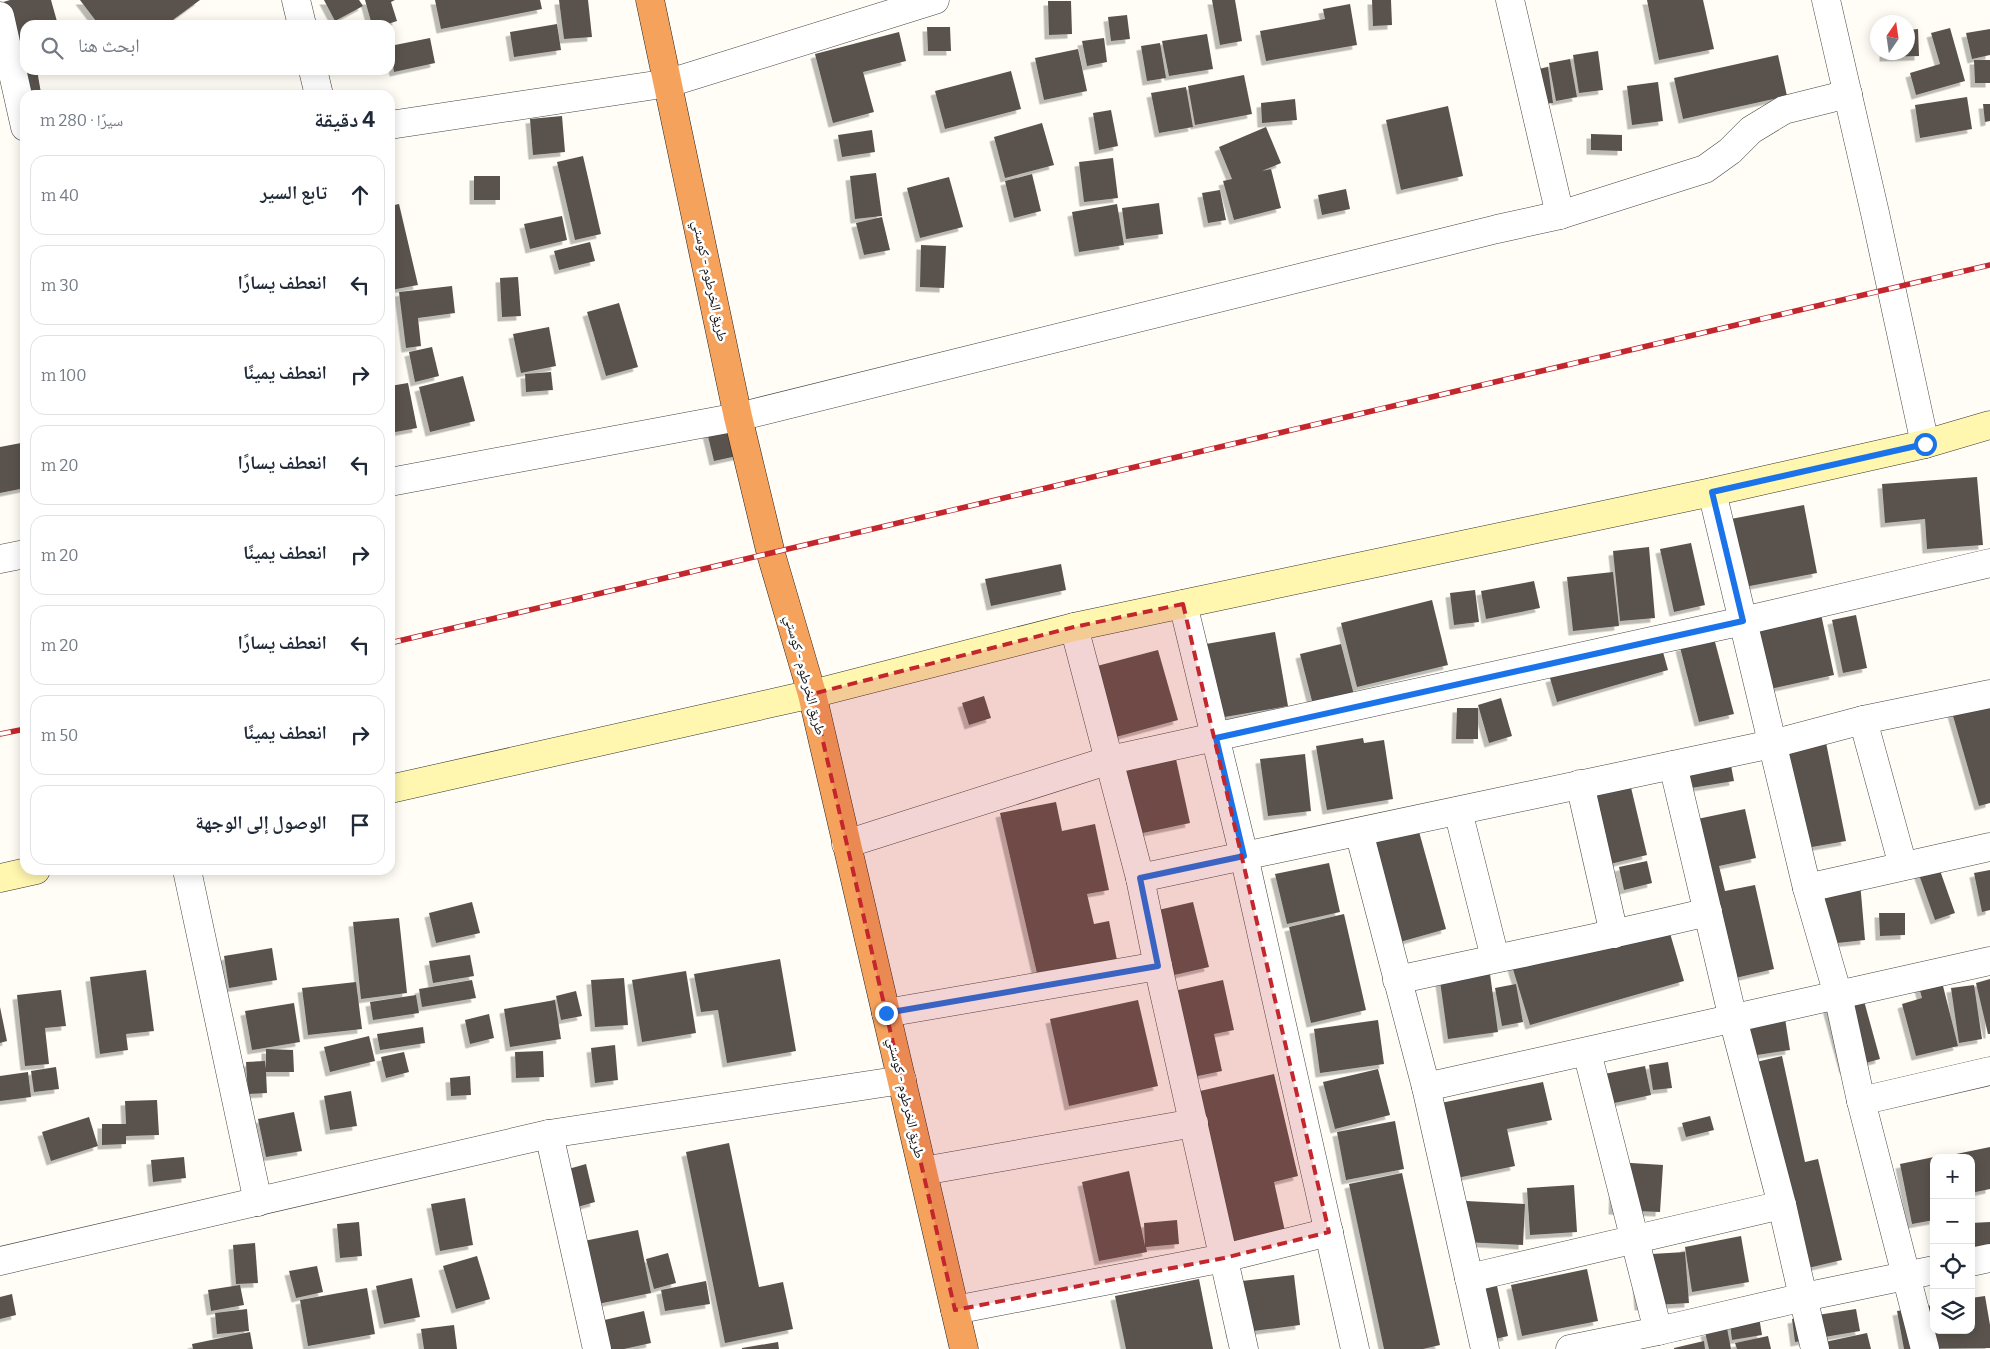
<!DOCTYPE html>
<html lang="ar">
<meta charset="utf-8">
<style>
body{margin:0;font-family:Bitter,"Noto Naskh Arabic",serif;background:#f6f6f7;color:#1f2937;direction:rtl}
.controls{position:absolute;right:15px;bottom:15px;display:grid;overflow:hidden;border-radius:10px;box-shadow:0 2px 12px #0003}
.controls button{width:45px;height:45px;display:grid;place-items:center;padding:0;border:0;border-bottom:1px solid #e0e1e3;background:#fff;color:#1f2937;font:25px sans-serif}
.compass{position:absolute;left:1870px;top:15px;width:45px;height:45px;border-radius:50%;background:#fff;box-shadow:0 2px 12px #0003;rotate:13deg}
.stop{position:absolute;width:15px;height:15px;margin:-11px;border:4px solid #1a73e8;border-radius:50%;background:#fff}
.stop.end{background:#1a73e8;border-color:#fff;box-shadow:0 1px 5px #0008}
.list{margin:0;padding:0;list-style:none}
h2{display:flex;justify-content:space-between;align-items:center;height:65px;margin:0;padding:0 20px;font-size:21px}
h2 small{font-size:16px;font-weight:400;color:#747a83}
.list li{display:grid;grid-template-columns:32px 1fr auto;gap:15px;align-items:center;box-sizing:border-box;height:80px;margin:0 10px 10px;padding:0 10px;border:1px solid #e0e1e3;border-radius:15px}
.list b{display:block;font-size:19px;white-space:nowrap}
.list em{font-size:16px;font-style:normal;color:#747a83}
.icon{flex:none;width:28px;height:28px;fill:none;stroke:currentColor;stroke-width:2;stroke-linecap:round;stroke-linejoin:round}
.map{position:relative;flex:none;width:1990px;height:1349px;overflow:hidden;direction:ltr}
.search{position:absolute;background:#fff;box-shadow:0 2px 12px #0003;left:20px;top:20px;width:375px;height:55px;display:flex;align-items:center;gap:12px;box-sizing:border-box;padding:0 18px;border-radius:15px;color:#747a83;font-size:19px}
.panel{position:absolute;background:#fff;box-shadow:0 2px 12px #0003;left:20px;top:90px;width:375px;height:785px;border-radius:15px;direction:rtl}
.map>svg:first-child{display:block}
.building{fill:#5a524d;filter:url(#shadow)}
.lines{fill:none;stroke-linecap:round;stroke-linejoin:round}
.street-casing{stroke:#444;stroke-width:29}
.secondary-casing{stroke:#333;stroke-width:29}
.highway-casing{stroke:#222;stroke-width:29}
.street{stroke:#fff;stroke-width:28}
.secondary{stroke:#fff6b0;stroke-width:28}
.highway{stroke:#f5a25d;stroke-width:28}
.rail-casing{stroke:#c4262e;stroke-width:5.5}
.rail{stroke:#fff;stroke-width:4;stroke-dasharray:11;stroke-linecap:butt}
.route{stroke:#1a73e8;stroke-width:6}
.marked{fill:#c4262e;fill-opacity:0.2;stroke:#c4262e;stroke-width:4;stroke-dasharray:10 6;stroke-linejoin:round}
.labels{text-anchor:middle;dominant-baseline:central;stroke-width:5;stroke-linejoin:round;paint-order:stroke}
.street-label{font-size:14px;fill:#111;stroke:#fff}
</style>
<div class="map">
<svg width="1990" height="1349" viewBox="0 0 1990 1349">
<defs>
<filter id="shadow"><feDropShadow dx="-4.5" dy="4.5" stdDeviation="0" flood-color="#0004"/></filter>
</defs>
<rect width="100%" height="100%" fill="#fffdf5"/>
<g class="building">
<path d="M10 0H51L58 25H25V39L8 44 0 3Z"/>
<path d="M80 0H200L166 25H99Z"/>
<path d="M324 0H359L363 6 335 21Z"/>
<path d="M365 0H395L391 2 397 21 385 25H372Z"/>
<path d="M435 0H540L542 9 441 29Z"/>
<path d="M559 0H588L592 37 564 39Z"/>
<path d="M1212 0H1235L1242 41 1220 45Z"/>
<path d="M1372 0H1391L1392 25 1373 26Z"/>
<path d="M1647 0H1703L1714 49 1659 60Z"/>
<path d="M1048 1H1071L1072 34 1049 35Z"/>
<path d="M1350 4 1357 45 1266 61 1260 31 1325 19 1323 9Z"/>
<path d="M1127 15 1130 39 1111 41 1108 17Z"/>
<path d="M557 24 561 50 514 57 510 32Z"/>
<path d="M927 27H950L951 51H928Z"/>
<path d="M1950 28 1965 81 1916 95 1910 73 1940 64 1931 33Z"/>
<path d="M1918 29 1919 56 1884 57V52H1908V30Z"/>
<path d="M1990 29V55L1972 59 1966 33Z"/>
<path d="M899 32 906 61 863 72 874 112 833 123 815 54Z"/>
<path d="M1207 34 1213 69 1169 76 1162 41Z"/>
<path d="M430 38 435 63 394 72 390 46Z"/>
<path d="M1104 38 1107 62 1087 66 1082 41Z"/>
<path d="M1160 43 1166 78 1147 81 1141 46Z"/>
<path d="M1078 49 1087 91 1044 100 1035 58Z"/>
<path d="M1598 51 1603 90 1579 93 1573 55Z"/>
<path d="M1778 55 1787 96 1683 119 1674 78Z"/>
<path d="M1570 59 1577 97 1556 101 1549 63Z"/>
<path d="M1974 60H1990V83H1975Z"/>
<path d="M1548 67 1553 103 1534 105 1528 71Z"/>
<path d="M25 70H37L41 93 32 95Z"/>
<path d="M1011 71 1021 109 945 129 935 91Z"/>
<path d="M1244 75 1252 114 1195 125 1188 86Z"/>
<path d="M1658 82 1663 121 1632 125 1627 86Z"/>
<path d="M1186 87 1193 127 1159 133 1151 93Z"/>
<path d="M1967 97 1972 129 1920 138 1915 105Z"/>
<path d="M1295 99 1297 120 1262 123 1261 103Z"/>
<path d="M1983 104H1990V121L1985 122Z"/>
<path d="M1448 106 1463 176 1401 190 1386 120Z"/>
<path d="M1111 110 1118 146 1099 150 1093 113Z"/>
<path d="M562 116 565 152 533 155 530 119Z"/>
<path d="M1042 123 1054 165 1005 178 994 137Z"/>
<path d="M1266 127 1281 163 1262 171 1271 169 1281 208 1234 220 1223 181 1232 179 1219 147Z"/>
<path d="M872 130 875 152 842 157 838 135Z"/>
<path d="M1591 134 1622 135V151L1591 150Z"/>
<path d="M583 156 601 234 575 240 557 162Z"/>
<path d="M1113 158 1118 198 1084 202 1079 162Z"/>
<path d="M876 173 882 216 855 219 850 176Z"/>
<path d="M1032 174 1041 211 1014 218 1005 181Z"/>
<rect x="474" y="176" width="26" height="24"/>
<path d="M949 177 963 227 920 238 907 188Z"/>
<path d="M1346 189 1350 209 1322 215 1318 195Z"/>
<path d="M1220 190 1226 220 1208 223 1202 193Z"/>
<path d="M1159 203 1163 234 1126 239 1122 208Z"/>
<path d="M399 204 418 285 391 290 390 206Z"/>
<path d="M1117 204 1124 245 1079 252 1072 212Z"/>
<path d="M562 216 567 240 530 249 524 224Z"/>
<path d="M882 217 890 250 864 255 856 223Z"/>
<path d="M590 242 595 261 559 270 554 251Z"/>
<path d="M921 245 946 246 944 288 920 287Z"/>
<path d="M518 277 521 316 502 317 500 278Z"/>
<path d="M452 286 455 313 418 318 421 346 406 348 399 292Z"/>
<path d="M619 303 638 367 606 376 587 312Z"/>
<path d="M549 327 556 366 521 373 513 334Z"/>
<path d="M432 347 439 376 415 382 409 352Z"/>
<path d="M551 372 553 390 526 392 525 374Z"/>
<path d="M463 376 475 421 430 432 419 387Z"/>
<path d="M408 383 417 428 390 433V386Z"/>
<path d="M740 411 751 453 714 461 704 420Z"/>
<path d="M21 443 25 463V488L0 493V447Z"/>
<path d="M1977 477 1983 545 1927 549 1925 519 1885 523 1882 484Z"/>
<path d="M1804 505 1817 573 1729 590 1715 522Z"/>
<path d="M1691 543 1705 605 1674 612 1660 549Z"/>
<path d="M1649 547 1655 618 1620 621 1613 551Z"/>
<path d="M1061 564 1066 590 991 606 985 579Z"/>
<path d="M1613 572 1619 626 1573 631 1567 577Z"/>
<path d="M1534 581 1540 608 1486 619 1481 591Z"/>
<path d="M1475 590 1479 622 1454 625 1450 593Z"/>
<path d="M1432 600 1448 665 1357 687 1341 623Z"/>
<path d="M1818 600 1834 675 1752 693 1735 617Z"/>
<path d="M1856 615 1867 668 1843 673 1832 620Z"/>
<path d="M1275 632 1288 706 1219 718 1206 644Z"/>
<path d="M1714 638 1734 714 1699 722 1680 647Z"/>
<path d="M1341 644 1354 695 1313 705 1300 654Z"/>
<path d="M1661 645 1668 670 1557 702 1550 678Z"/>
<path d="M1158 650 1178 720 1116 737 1097 666Z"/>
<path d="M1990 683V803L1979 806 1947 695Z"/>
<path d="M984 696 991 718 969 725 962 703Z"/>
<path d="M1501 698 1512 736 1489 743 1478 705Z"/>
<path d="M1457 708H1478V739H1456Z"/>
<path d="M1821 718 1846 841 1795 850 1771 729Z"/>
<path d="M1363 738 1364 743 1384 740 1393 799 1327 810 1316 746Z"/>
<path d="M1305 754 1311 811 1268 816 1260 759Z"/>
<path d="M1729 755 1734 781 1691 788 1688 761Z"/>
<path d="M1176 759 1190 823 1124 837 1110 774Z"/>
<path d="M1629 779 1647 855 1610 864 1593 787Z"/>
<path d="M1056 802 1062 831 1095 824 1109 890 1087 894 1094 924 1109 921 1118 965 1039 982 1000 813Z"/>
<path d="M1745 809 1756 858 1719 866 1725 891 1755 885 1774 969 1718 982 1683 822Z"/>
<path d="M1418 828 1446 929 1400 942 1372 840Z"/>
<path d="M1647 861 1652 883 1624 890 1619 867Z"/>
<path d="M1937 862 1955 913 1935 920 1917 869Z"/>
<path d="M1329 863 1340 912 1287 924 1275 874Z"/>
<path d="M1990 870V910L1982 912 1974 873Z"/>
<path d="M1860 882 1865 940 1819 945 1814 886Z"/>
<path d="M472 902 480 933 436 943 429 913Z"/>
<path d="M1193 902 1209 967 1170 976 1154 911Z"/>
<path d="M1879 913H1905V935L1880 936Z"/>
<path d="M1344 914 1366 1010 1311 1023 1289 927Z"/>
<path d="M399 918 407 993 361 999 353 922Z"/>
<path d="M1667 923 1684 981 1530 1025 1512 966Z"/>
<path d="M272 948 277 980 229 988 224 956Z"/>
<path d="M470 955 474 976 433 983 429 961Z"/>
<path d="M780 959 796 1051 727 1063 718 1010 701 1012 694 974Z"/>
<path d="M146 970 154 1031 126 1034 128 1050 100 1054 90 977Z"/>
<path d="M1939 970 1958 1046 1916 1056 1902 1004 1922 998 1916 976Z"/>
<path d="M686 971 696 1033 642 1042 632 980Z"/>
<path d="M1490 974 1498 1032 1448 1039 1440 981Z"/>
<path d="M624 978 628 1025 595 1027 591 980Z"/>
<path d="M1990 979V1034H1988L1976 983Z"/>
<path d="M472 980 476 998 422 1007 419 989Z"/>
<path d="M1223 980 1234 1030 1214 1034 1222 1071 1193 1077 1174 991Z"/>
<path d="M356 982 362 1029 308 1035 302 988Z"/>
<path d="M1516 984 1523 1022 1502 1026 1495 988Z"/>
<path d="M1974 985 1982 1039 1959 1043 1951 988Z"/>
<path d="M61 990 66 1026 45 1028 49 1064 25 1066 17 995Z"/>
<path d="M1861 990 1880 1059 1844 1069 1825 999Z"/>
<path d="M576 991 582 1016 561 1020 556 996Z"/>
<path d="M416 995 419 1013 373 1020 370 1002Z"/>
<path d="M555 1000 561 1039 510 1047 504 1009Z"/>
<path d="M1138 1000 1158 1086 1069 1106 1050 1019Z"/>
<path d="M294 1003 300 1042 252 1050 245 1011Z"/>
<path d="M0 1007 7 1041 0 1043Z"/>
<path d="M1784 1012 1790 1050 1738 1058 1732 1019Z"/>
<path d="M489 1014 494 1038 470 1044 465 1020Z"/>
<path d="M1378 1020 1384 1064 1320 1073 1314 1029Z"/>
<path d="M423 1027 425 1043 380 1050 377 1034Z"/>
<path d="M369 1036 375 1061 330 1072 324 1047Z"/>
<path d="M615 1045 618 1080 595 1083 591 1048Z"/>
<path d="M266 1049 293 1050 294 1072H266L267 1093 248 1094 246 1062 265 1061 266 1069Z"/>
<path d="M543 1051 544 1077 516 1078 515 1052Z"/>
<path d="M404 1052 409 1072 386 1078 381 1057Z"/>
<path d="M1782 1056 1805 1162 1818 1159 1842 1260 1791 1272 1743 1065Z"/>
<path d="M1668 1062 1672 1088 1653 1090 1649 1065Z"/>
<path d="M1645 1066 1651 1095 1596 1107 1589 1077Z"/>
<path d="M56 1067 59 1089 34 1092 31 1071Z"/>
<path d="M1378 1069 1390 1115 1335 1129 1323 1082Z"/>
<path d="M28 1072 31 1097 0 1101V1076Z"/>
<path d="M1274 1074 1298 1176 1274 1182 1286 1236 1224 1250 1211 1194 1223 1192 1200 1091Z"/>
<path d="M470 1076 471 1095 451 1096 450 1078Z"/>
<path d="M1543 1082 1552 1120 1507 1129 1515 1166 1452 1179 1436 1104Z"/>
<path d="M351 1091 357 1126 330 1130 324 1096Z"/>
<path d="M157 1100 159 1135 126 1136V1130V1144L102 1145V1124H126L125 1101Z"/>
<path d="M294 1112 302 1151 266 1157 258 1119Z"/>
<path d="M1710 1116 1714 1130 1686 1137 1682 1123Z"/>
<path d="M89 1117 98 1146 51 1161 42 1132Z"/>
<path d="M1395 1121 1404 1169 1346 1180 1337 1132Z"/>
<path d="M729 1143 759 1287 783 1282 793 1329 725 1343 686 1152Z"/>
<path d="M1990 1147V1189L1971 1193V1158H1937Z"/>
<path d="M184 1157 186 1178 153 1182 151 1160Z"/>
<path d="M1934 1157V1220L1912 1224 1900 1164Z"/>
<path d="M1615 1162 1663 1165 1660 1212 1613 1210Z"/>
<path d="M586 1164 595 1202 574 1208 565 1170Z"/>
<path d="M1129 1171 1145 1246 1144 1223 1177 1220 1179 1244 1146 1247 1147 1252 1099 1261 1082 1182Z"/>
<path d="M1402 1173 1440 1345 1423 1349H1384L1349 1184Z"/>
<path d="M1574 1185 1577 1232 1530 1235 1527 1188Z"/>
<path d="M465 1198 473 1245 440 1251 431 1204Z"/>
<path d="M1466 1201 1525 1204 1523 1245 1464 1242Z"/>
<path d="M359 1222 362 1256 340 1258 337 1224Z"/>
<path d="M1990 1222V1248L1971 1249V1223Z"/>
<path d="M638 1230 651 1293 593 1305 579 1242Z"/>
<path d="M1741 1236 1749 1282 1692 1292 1685 1247Z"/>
<path d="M255 1243 258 1283 236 1284 233 1245Z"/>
<path d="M1685 1252 1689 1303 1639 1306 1635 1255Z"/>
<path d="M668 1253 676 1283 654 1289 646 1259Z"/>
<path d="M477 1256 490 1299 456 1309 443 1266Z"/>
<path d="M317 1266 323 1292 296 1298 289 1271Z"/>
<path d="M1587 1269 1598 1321 1522 1336 1511 1285Z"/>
<path d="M1294 1275 1300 1325 1231 1334 1225 1283Z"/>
<path d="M412 1278 420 1317 384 1324 376 1286Z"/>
<path d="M1199 1279 1213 1349H1126L1115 1296Z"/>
<path d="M706 1281 710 1304 665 1311 661 1290Z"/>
<path d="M240 1285 244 1305 211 1311 208 1290Z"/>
<path d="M1497 1286 1508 1336 1482 1342 1472 1291Z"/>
<path d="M367 1288 375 1334 308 1346 300 1300Z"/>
<path d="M12 1294 16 1315 0 1319V1297Z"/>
<path d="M1985 1296 1990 1325V1348L1904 1349 1897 1311 1934 1305V1330H1971V1298Z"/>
<path d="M247 1309 249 1331 217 1334 215 1313Z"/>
<path d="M1856 1309 1860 1331 1795 1342 1792 1319Z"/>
<path d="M644 1311 651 1343 624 1349H607L600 1321Z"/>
<path d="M1758 1311 1762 1335 1732 1340 1729 1316Z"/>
<path d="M454 1325 457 1349H424L421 1329Z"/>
<path d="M1727 1328 1731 1349H1709L1705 1332Z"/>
<path d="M250 1332 253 1349H193L192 1344Z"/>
<path d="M1867 1333 1871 1349H1812L1811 1345Z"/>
<path d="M1768 1336 1771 1349H1737L1735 1343Z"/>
<path d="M1704 1341 1705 1349H1674V1348Z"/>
<path d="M778 1342 779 1349H742V1348Z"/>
</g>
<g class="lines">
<g class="street-casing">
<g id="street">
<path d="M296 0 302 25"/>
<path d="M1510 0 1560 215"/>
<path d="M1826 0 1875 213 1925 444"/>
<path d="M0 16 25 127"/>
<path d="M313 70 319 95"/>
<path d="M390 125 669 83 935 0"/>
<path d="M390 482 738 417 1497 229 1560 215 1705 169 1730 151 1751 130 1784 110 1848 94"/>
<path d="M1712 492 1807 888 1838 995 1861 1101 1925 1349"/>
<path d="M0 559 25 554"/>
<path d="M1183 604 1244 856 1355 1349"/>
<path d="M1074 627 1140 878 1158 966 1244 1349"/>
<path d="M1863 720 1903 866"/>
<path d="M1673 765 1733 1019 1782 1205 1815 1349"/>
<path d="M1580 784 1614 934"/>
<path d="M1458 811 1495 958"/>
<path d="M1359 832 1426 1087 1485 1349"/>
<path d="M846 844 1110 760 1743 621 1990 563"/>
<path d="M187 870 258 1202"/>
<path d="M1140 878 1673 765 1772 744 1863 720 1990 694"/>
<path d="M1807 888 1990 847"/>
<path d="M1397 980C1501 957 1605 937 1708 912"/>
<path d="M886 1013 1158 966"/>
<path d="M1587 1052 1658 1331"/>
<path d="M1426 1087 1990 961"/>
<path d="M1861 1101 1990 1071"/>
<path d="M549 1134 597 1349"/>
<path d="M923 1171 1194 1123"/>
<path d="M0 1261 549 1134 902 1080"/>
<path d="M1971 1262 1990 1258"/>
<path d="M1469 1278 1782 1205"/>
<path d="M955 1310 1224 1258 1329 1232"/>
<path d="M1570 1349 1658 1331 1804 1297 1934 1270"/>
</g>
</g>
<g class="secondary-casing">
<g id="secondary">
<path d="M390 789 812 694 1074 627 1712 492 1925 444 1990 425"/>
<path d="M0 878 36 870"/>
</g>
</g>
<g class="highway-casing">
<path id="highway" d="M650 0 738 417 771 554 812 694 964 1349"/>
</g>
<use href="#street" class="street"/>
<use href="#secondary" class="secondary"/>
<use href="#highway" class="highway"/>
<g class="rail-casing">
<g id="rail">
<path d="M390 643 1990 265"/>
<path d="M0 734 25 729"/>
</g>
</g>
<use href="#rail" class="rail"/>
</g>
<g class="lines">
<path class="route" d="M886 1013 1158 966 1140 878 1244 856 1216 738 1743 621 1712 492 1925 444"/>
</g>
<path class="marked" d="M1183 604 1329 1232 1224 1258 955 1310 812 694 1074 627Z"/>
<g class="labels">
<g class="street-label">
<text transform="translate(710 281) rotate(78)">طريق الخرطوم - كوستي</text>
<text transform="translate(805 675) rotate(75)">طريق الخرطوم - كوستي</text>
<text transform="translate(906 1098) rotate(77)">طريق الخرطوم - كوستي</text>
</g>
</g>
</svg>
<div class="controls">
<button>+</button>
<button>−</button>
<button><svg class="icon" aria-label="locate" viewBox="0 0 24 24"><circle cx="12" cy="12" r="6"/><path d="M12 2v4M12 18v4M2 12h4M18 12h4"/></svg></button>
<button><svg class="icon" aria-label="layers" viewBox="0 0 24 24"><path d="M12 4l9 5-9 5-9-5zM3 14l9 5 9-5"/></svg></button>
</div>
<svg class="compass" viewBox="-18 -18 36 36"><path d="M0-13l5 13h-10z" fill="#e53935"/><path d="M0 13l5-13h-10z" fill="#747a83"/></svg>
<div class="stop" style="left:1925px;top:444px"></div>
<div class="stop end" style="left:886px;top:1013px"></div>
<div class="search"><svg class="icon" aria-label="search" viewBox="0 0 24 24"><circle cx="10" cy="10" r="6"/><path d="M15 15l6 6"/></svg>ابحث هنا</div>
<section class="panel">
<h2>4 دقيقة<small>سيرًا · 280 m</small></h2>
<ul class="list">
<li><svg class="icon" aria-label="ahead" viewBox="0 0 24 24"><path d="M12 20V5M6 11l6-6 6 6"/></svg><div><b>تابع السير</b></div><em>40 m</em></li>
<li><svg class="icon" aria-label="left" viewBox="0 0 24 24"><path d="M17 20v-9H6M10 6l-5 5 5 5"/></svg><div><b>انعطف يسارًا</b></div><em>30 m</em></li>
<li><svg class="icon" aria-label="right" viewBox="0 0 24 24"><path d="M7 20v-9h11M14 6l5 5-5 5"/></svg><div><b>انعطف يمينًا</b></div><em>100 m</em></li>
<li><svg class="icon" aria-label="left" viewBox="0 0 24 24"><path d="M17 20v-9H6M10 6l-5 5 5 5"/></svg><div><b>انعطف يسارًا</b></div><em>20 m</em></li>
<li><svg class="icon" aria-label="right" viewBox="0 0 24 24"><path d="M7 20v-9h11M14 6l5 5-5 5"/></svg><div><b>انعطف يمينًا</b></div><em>20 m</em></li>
<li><svg class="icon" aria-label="left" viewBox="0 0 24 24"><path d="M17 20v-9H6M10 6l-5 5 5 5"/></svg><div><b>انعطف يسارًا</b></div><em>20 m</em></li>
<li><svg class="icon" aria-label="right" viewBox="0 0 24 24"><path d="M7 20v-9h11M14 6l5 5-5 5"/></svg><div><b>انعطف يمينًا</b></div><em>50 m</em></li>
<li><svg class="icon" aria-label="arrive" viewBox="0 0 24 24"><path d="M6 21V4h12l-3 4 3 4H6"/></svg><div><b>الوصول إلى الوجهة</b></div></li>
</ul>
</section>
</div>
